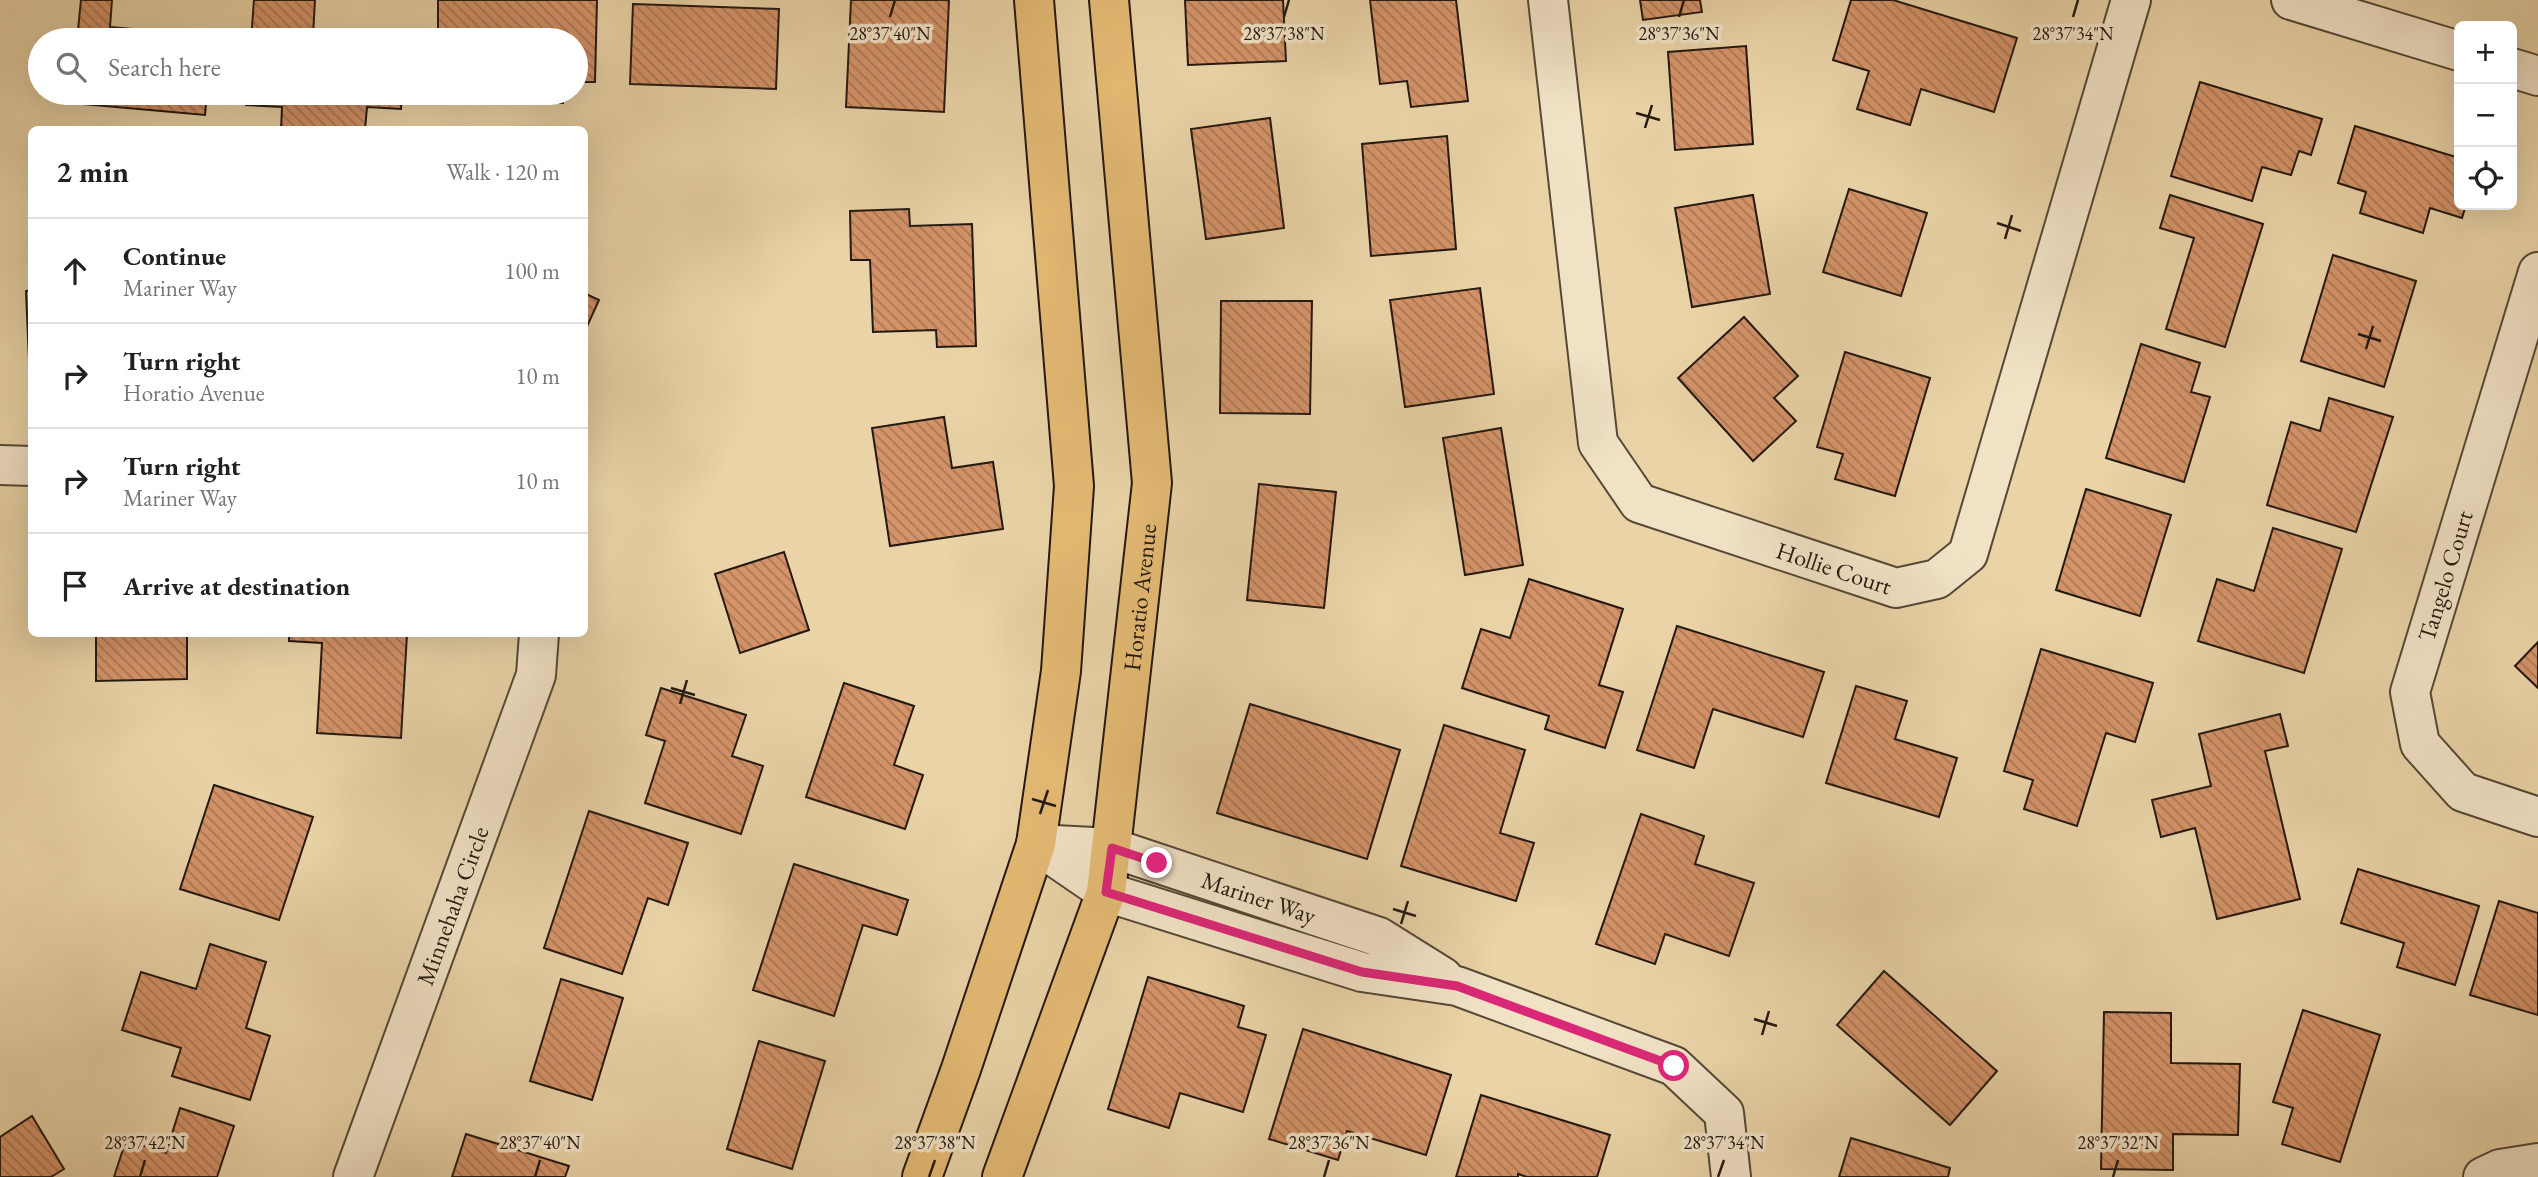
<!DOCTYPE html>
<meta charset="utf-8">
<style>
body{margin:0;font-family:"EB Garamond",serif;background:#f6f6f6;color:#202124}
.controls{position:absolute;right:21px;top:21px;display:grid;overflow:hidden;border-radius:10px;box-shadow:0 7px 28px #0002}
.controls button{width:63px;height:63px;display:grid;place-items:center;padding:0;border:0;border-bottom:2px solid #e0e0e0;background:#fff;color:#202124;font:35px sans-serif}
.stop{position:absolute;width:21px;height:21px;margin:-16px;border:5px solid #db2777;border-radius:50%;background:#fff}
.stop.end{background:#db2777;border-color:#fff;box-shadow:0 2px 7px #0008}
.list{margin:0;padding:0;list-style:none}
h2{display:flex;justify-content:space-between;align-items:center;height:91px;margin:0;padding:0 28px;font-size:30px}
h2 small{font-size:23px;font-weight:400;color:#757577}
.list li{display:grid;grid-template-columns:46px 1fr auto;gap:21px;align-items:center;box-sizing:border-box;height:105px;padding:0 28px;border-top:2px solid #e0e0e0}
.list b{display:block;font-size:26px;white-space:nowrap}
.list p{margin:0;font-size:23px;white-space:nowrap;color:#757577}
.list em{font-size:23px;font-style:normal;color:#757577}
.icon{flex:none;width:38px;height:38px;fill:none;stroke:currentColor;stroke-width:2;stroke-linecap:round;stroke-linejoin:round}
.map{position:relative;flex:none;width:2538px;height:1177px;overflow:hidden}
.search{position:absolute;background:#fff;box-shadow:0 7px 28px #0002;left:28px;top:28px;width:560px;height:77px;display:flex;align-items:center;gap:18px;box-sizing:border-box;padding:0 24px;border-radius:38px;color:#757577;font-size:26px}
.panel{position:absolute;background:#fff;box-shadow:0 7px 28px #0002;left:28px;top:126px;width:560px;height:511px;border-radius:10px}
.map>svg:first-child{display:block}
.building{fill:url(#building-back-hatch);stroke:#241911;stroke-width:2}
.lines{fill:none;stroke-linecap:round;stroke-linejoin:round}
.minor-casing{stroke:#554836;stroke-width:42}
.major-casing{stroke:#241911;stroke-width:42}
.minor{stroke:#f1e2c6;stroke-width:38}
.major{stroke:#e4ba74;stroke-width:38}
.route{stroke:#db2777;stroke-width:9}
.ticks{fill:none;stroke:#241911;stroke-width:2.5}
.labels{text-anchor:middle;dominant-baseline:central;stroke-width:7;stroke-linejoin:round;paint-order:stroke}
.street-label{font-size:24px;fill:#241911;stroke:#f1e2c6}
.ticks-label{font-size:18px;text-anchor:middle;fill:#241911;stroke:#f1e2c6;stroke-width:7;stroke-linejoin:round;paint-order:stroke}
</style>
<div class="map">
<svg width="2538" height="1177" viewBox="0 0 2538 1177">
<defs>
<pattern id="building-back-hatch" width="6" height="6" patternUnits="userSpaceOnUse" patternTransform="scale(1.75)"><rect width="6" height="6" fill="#d49369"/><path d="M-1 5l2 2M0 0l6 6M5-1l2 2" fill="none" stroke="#ac7755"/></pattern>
</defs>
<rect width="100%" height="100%" fill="#e9d3a7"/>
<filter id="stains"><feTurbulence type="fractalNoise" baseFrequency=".00286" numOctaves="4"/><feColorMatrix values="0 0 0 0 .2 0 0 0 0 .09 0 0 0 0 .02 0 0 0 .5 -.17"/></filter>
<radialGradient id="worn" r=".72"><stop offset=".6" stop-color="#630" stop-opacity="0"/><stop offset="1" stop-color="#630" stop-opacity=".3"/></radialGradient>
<g class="building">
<path d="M81 0H112L110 27 212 36V40H77Z"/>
<path d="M254 0H315L313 36 380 40H251Z"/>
<path d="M438 0H597L595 82H576V40H438Z"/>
<path d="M851 0H949L944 112 846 107Z"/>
<path d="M1185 0H1283L1286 61 1188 65Z"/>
<path d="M1370 0H1456L1468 101 1411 107 1407 81 1380 84Z"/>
<path d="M1640 0H1700L1702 12 1643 20Z"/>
<path d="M1851 0H1893L2017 38 1994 112 1921 89 1910 125 1857 109 1869 71 1833 60Z"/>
<path d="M633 4 779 9 776 89 630 84Z"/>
<path d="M1746 46 1753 144 1675 150 1668 52Z"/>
<path d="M2200 82 2322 119 2311 155 2299 151 2291 175 2262 167 2252 201 2171 176Z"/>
<path d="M73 93H207L205 115 72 103Z"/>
<path d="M247 93H402L401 109 367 107 365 130H281L282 107 246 105Z"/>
<path d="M436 93H563V103L436 101Z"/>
<path d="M1270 118 1284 228 1206 239 1191 129Z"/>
<path d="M2355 126 2459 158V205H2466L2462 218 2430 208 2423 233 2360 213 2366 192 2338 183Z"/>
<path d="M1447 136 1456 249 1371 256 1362 144Z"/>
<path d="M1849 189 1927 213 1901 296 1823 272Z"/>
<path d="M1753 195 1770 294 1692 307 1675 208Z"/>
<path d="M2170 195 2263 224 2225 347 2166 329 2194 238 2160 228Z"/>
<path d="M909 209 910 226 972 224 976 346 937 347 936 330 873 332 870 260H851L850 211Z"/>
<path d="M2333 255 2416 281 2384 387 2301 361Z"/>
<path d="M1480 288 1494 394 1405 407 1390 300Z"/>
<path d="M32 290V360L29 361 26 291Z"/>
<path d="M584 293 599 300 584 333Z"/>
<path d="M1221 301H1312L1310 414 1220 413Z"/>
<path d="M1744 317 1798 376 1774 398 1796 421 1753 461 1678 378Z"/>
<path d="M2141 344 2200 363 2191 392 2210 397 2184 482 2106 458Z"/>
<path d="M1845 352 1930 378 1895 496 1835 479 1843 454 1817 447Z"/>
<path d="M2329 398 2393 417 2356 532 2267 505 2291 422 2320 431Z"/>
<path d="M944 417 952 468 993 462 1003 529 890 546 872 428Z"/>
<path d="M1501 428 1523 565 1465 575 1443 438Z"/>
<path d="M1259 484 1336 492 1324 608 1247 600Z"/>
<path d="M2086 489 2171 515 2140 616 2056 590Z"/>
<path d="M2273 528 2342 549 2304 673 2198 641 2217 579 2254 591Z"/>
<path d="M784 552 809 630 740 653 715 574Z"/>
<path d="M1529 579 1623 609 1599 685 1623 692 1605 748 1545 729 1549 716 1462 688 1481 629 1510 638Z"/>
<path d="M1677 626 1824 672 1803 737 1713 709 1694 768 1637 750Z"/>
<path d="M96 634H187V679L96 681Z"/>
<path d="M289 634H407L401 738 317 733 322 643 289 641Z"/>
<path d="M2538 642V688L2515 666Z"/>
<path d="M2041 649 2153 683 2135 742 2106 733 2077 826 2024 809 2033 780 2004 771Z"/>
<path d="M844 683 914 706 894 765 923 775 905 829 806 797Z"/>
<path d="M1856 686 1907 701 1895 739 1957 758 1939 817 1826 783Z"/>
<path d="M661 688 746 715 732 756 763 766 741 834 645 803 665 741 646 735Z"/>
<path d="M1250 704 1400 750 1367 859 1217 813Z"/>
<path d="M2280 714 2288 746 2265 751 2300 899 2217 919 2195 828 2161 837 2152 800 2211 786 2199 734Z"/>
<path d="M1444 725 1525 750 1500 833 1534 843 1516 901 1401 866Z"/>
<path d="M214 785 313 817 279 920 180 889Z"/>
<path d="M589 811 688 843 668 905 648 898 622 974 544 948Z"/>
<path d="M1641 814 1704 836 1695 864 1754 883 1729 956 1665 934 1655 964 1596 944Z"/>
<path d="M794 864 908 900 897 935 863 925 834 1016 753 990Z"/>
<path d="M2358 869 2479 906 2455 985 2397 967 2404 943 2341 923Z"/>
<path d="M2499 901 2538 913V1015L2470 995Z"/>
<path d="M210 944 266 962 246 1028 270 1036 250 1100 172 1076 181 1048 122 1030 141 972 196 989Z"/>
<path d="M1884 971 1997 1071 1950 1125 1837 1025Z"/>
<path d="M1148 977 1244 1006 1238 1027 1266 1035 1243 1112 1180 1093 1169 1128 1108 1109Z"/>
<path d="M561 979 623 998 592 1100 530 1081Z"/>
<path d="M2303 1010 2380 1035 2340 1162 2282 1144 2293 1108 2273 1102Z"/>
<path d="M2104 1012 2171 1013V1063L2240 1064 2238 1135 2173 1134V1170L2101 1169Z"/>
<path d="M1303 1029 1451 1075 1426 1155 1347 1131 1338 1160 1269 1139Z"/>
<path d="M759 1041 825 1061 792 1169 727 1149Z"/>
<path d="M1481 1095 1610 1135 1597 1177H1527L1518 1174V1177H1456Z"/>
<path d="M180 1108 234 1126 217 1177H114L126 1140 166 1153Z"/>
<path d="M32 1116 64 1169 51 1177H0V1137Z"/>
<path d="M466 1134 569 1166 565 1177H452Z"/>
<path d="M1851 1138 1950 1168 1948 1177H1839Z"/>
</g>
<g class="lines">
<g class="minor-casing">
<g id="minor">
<path id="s1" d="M1548 0 1598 443 1639 503 1896 588 1937 579 1968 554 2131 0"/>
<path d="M2291 0 2459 51"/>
<path d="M2512 68 2538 76"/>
<path d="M2538 272 2410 692 2420 744 2463 792 2538 817"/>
<path d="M0 465 32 466"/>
<path d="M1036 844 1106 892 1362 972 1457 986 1674 1066 1724 1113 1731 1177"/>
<path id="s2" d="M1036 844 1112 848 1379 937 1443 977"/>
<path id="s3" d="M353 1177 536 675 539 634"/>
<path d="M2483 1177 2500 1169 2538 1163"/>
</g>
</g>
<g class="major-casing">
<g id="major">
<path d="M922 1177 961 1069 1036 844 1061 671 1074 486 1034 0"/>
<path id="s4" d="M1002 1177 1106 892 1152 483 1109 0"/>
</g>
</g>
<use href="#minor" class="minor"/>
<use href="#major" class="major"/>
</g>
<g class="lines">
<path class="route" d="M1157 863 1112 848 1106 892 1362 972 1457 986 1674 1066"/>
</g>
<path class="ticks" d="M890 17 895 0M1284 17 1289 0M1679 17 1684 0M2073 17 2078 0M1636 113 1660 120M1645 128 1652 105M1997 223 2021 231M2005 239 2012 215M2358 334 2381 341M2366 349 2373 326M671 688 695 695M680 704 687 680M1032 799 1056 806M1040 814 1048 790M1393 909 1416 916M1401 924 1408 901M1754 1019 1777 1026M1762 1035 1769 1011M140 1177 145 1160M535 1177 540 1160M929 1177 935 1160M1324 1177 1329 1160M1718 1177 1724 1160M2113 1177 2118 1160"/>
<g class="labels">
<g class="street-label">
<text stroke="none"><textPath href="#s1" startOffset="724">Hollie Court</textPath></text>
<text transform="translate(2445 576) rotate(-73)">Tangelo Court</text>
<text stroke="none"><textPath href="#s4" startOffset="600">Horatio Avenue</textPath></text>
<text stroke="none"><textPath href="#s2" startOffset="231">Mariner Way</textPath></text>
<text stroke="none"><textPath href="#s3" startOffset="289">Minnehaha Circle</textPath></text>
</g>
</g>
<g class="ticks-label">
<text x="890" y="40">28°37'40"N</text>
<text x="1284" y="40">28°37'38"N</text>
<text x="1679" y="40">28°37'36"N</text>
<text x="2073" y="40">28°37'34"N</text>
<text x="145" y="1149">28°37'42"N</text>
<text x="540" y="1149">28°37'40"N</text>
<text x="935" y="1149">28°37'38"N</text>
<text x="1329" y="1149">28°37'36"N</text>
<text x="1724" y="1149">28°37'34"N</text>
<text x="2118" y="1149">28°37'32"N</text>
</g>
<rect width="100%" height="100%" filter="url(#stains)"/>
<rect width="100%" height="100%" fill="url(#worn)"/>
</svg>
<div class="controls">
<button>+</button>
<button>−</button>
<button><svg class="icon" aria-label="locate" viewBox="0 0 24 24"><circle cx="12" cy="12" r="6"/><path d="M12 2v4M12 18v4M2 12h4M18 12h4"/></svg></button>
</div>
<div class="stop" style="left:1674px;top:1066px"></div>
<div class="stop end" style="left:1157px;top:863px"></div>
<div class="search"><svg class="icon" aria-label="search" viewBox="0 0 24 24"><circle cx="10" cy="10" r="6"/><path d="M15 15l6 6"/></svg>Search here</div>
<section class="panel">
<h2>2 min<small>Walk · 120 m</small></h2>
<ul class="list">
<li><svg class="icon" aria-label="ahead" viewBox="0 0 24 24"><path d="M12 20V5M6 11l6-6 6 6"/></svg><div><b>Continue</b><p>Mariner Way</p></div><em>100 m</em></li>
<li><svg class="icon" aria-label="right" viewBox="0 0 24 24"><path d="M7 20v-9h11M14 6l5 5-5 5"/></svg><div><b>Turn right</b><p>Horatio Avenue</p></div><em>10 m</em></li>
<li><svg class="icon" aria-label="right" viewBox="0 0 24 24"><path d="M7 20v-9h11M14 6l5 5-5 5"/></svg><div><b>Turn right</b><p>Mariner Way</p></div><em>10 m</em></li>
<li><svg class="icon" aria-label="arrive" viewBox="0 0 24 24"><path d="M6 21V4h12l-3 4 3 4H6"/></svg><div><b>Arrive at destination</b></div></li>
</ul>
</section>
</div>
